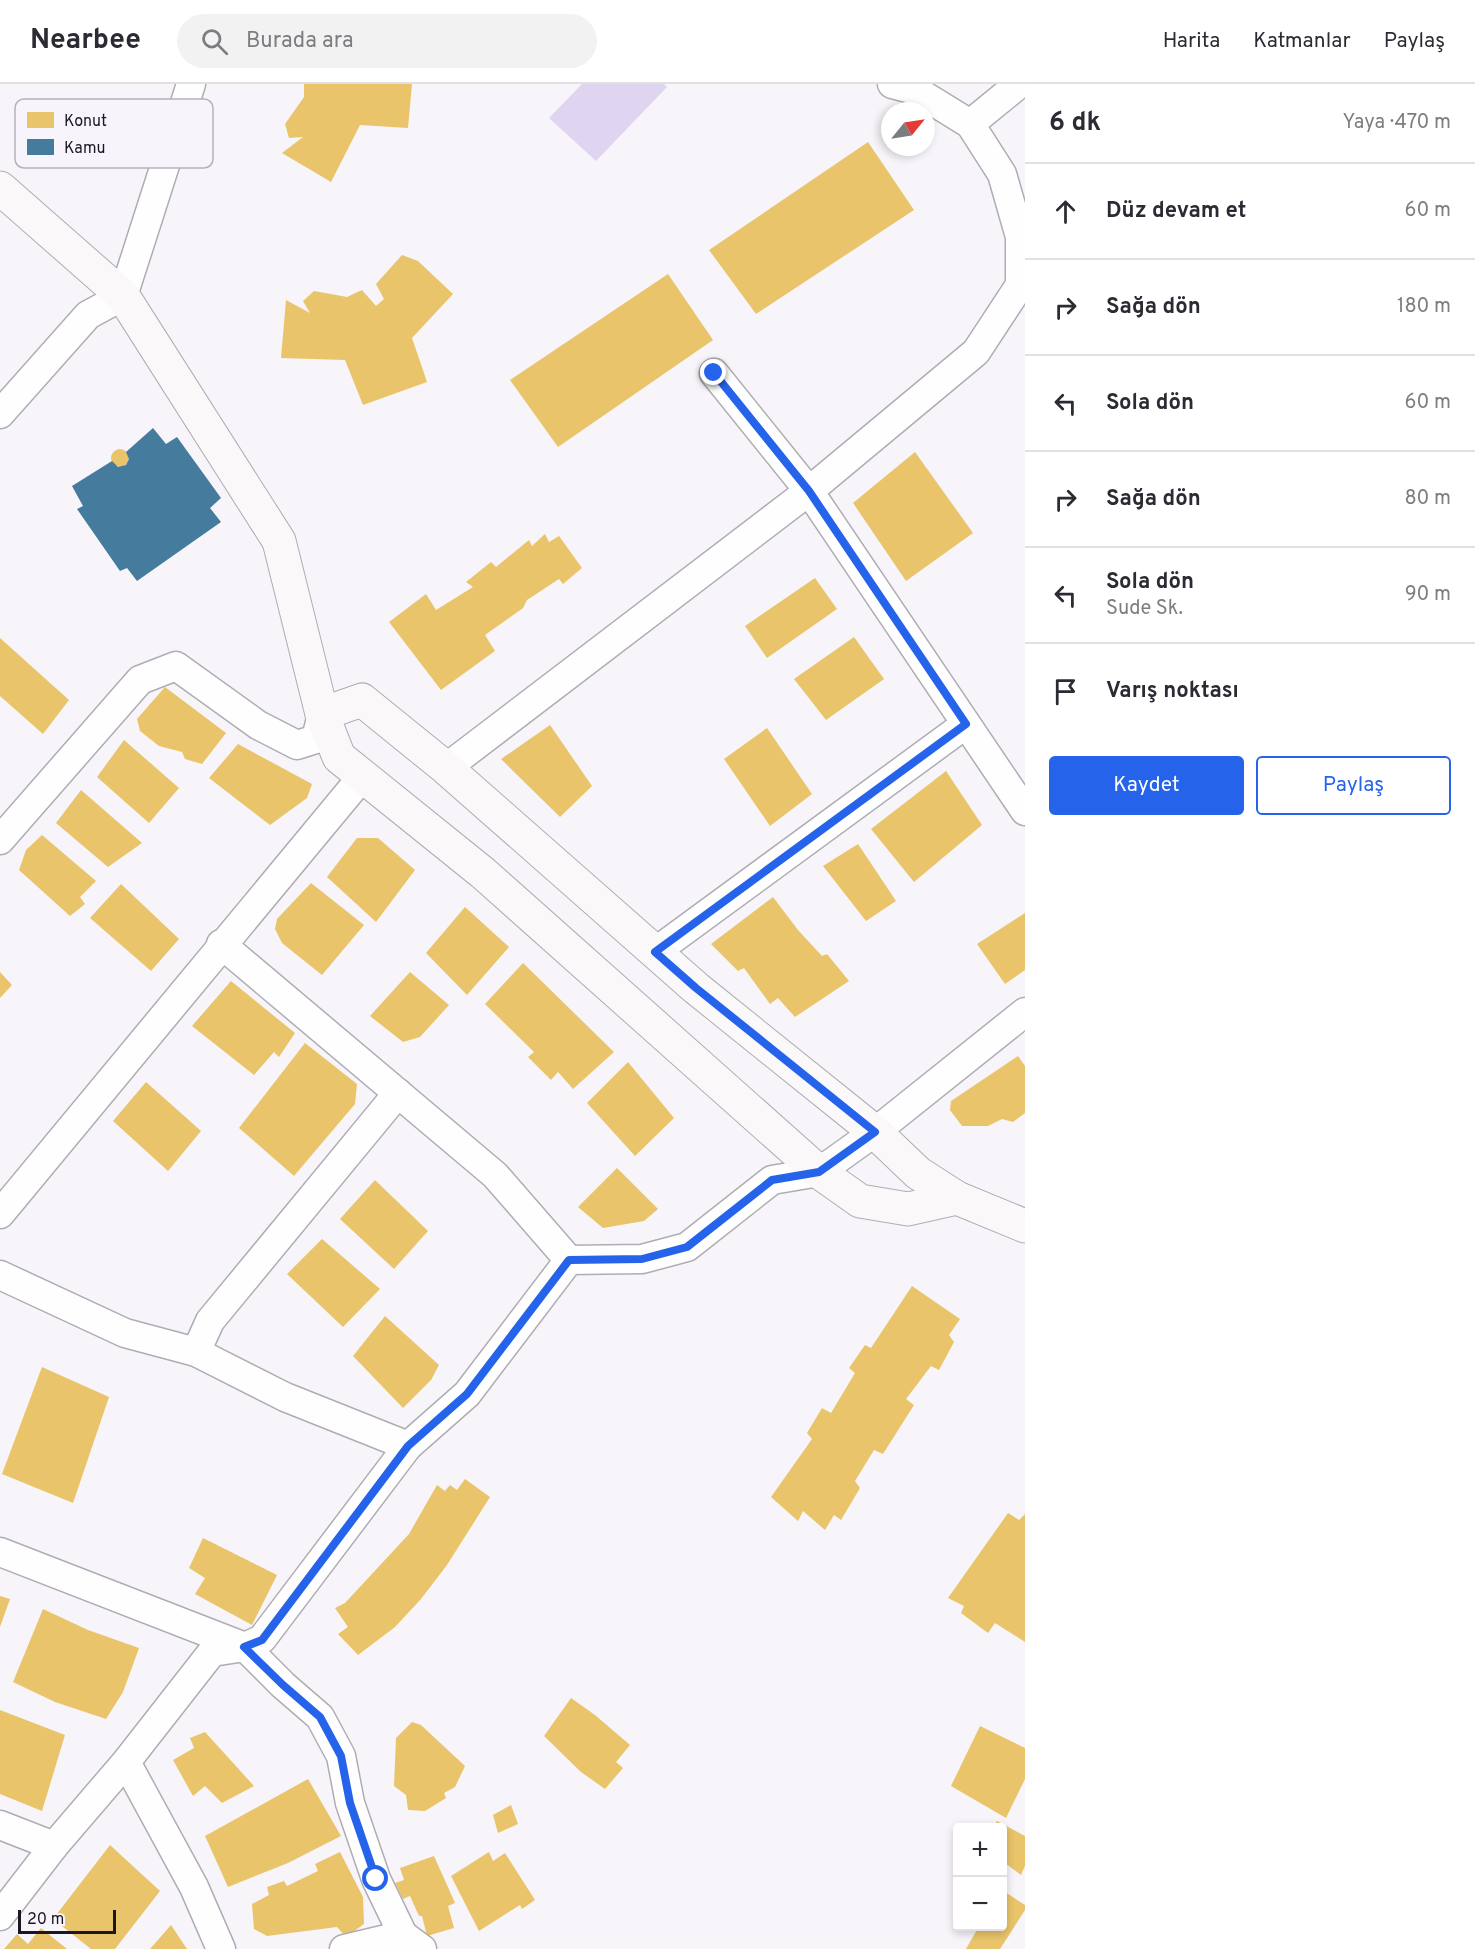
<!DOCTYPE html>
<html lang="tr">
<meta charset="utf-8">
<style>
body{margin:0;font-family:Overpass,sans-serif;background:#f2f2f3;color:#2b2b33}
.controls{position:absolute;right:18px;bottom:18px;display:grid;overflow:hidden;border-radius:6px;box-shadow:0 3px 9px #0003}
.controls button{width:54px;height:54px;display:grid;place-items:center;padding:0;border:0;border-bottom:2px solid #e1e1e2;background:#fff;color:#2b2b33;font:30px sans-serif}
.compass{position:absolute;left:881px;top:18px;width:54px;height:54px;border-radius:50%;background:#fff;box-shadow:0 3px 9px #0003;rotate:60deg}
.scale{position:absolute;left:18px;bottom:15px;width:98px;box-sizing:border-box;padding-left:6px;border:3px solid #1c1623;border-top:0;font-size:16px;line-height:21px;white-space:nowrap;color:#1c1623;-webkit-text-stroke:4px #f7f4fb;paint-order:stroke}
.stop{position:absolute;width:18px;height:18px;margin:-14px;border:4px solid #2563eb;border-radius:50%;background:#fff}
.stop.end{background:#2563eb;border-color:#fff;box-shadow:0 2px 6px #0008}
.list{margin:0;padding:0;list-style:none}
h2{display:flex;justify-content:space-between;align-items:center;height:78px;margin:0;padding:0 24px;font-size:26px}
h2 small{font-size:20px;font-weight:400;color:#7c7c81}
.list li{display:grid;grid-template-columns:39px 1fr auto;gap:18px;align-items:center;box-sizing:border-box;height:96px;padding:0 24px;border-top:2px solid #e1e1e2}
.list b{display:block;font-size:22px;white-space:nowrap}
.list p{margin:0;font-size:20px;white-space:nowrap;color:#7c7c81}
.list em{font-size:20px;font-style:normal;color:#7c7c81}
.actions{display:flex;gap:12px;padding:18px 24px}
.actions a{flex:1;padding:14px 0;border:2px solid #2563eb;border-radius:6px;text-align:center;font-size:21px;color:#2563eb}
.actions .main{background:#2563eb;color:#fff}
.icon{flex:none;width:33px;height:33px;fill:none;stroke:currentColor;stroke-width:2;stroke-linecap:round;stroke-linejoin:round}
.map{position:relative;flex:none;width:1025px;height:1865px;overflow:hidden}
header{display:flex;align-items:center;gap:36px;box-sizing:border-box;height:84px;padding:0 30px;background:#fff;border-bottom:2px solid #e1e1e2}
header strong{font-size:28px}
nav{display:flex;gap:33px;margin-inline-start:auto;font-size:21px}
.search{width:420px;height:54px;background:#f2f2f3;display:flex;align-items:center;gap:15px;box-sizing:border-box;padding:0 21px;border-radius:33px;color:#7c7c81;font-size:22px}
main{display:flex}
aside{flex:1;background:#fff}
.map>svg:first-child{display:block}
.pitch{fill:#e0d5f1}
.homes{fill:#e9c46a}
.public{fill:#457b9d}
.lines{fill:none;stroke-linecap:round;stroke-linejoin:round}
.street-casing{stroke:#b0acb4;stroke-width:31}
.secondary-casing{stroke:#b0acb4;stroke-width:35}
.street{stroke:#fefefe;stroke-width:28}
.secondary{stroke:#faf8f8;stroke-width:33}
.route{stroke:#2563eb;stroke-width:8}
.key{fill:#f7f4fb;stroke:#b5b1ba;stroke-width:1.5}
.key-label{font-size:16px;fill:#1c1623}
</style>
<header>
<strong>Nearbee</strong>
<div class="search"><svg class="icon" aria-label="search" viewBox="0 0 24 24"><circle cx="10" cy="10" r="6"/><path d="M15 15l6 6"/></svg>Burada ara</div>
<nav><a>Harita</a><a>Katmanlar</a><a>Paylaş</a></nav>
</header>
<main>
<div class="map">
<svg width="1025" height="1865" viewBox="0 0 1025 1865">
<rect width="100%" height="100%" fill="#f7f5fa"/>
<path class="pitch" d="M582 0H664L667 3 596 77 549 34Z"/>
<g class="homes">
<path d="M304 0H412L408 44 360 41 331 98 282 69 303 53 289 54 285 40 304 13Z"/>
<path d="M868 58 914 126 756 230 709 166Z"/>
<path d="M402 171 418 177 453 210 412 254 427 298 363 321 345 276 281 274 286 216 310 229 303 217 314 207 347 213 362 206 376 222 384 215 376 200Z"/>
<path d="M668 190 713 256 558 363 510 296Z"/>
<circle cx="120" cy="374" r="9"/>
<path d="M915 368 973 449 906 497 853 419Z"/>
<path d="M545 450 549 458 559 452 582 484 563 500 559 495 527 516 523 524 485 551 495 567 441 606 389 538 426 510 436 526 473 503 466 498 491 478 496 483 529 456 532 462Z"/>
<path d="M815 494 837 525 767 574 745 542Z"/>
<path d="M854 553 884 595 826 636 794 595Z"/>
<path d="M0 554 69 616 43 650 0 612Z"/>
<path d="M165 603 226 649 202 680 185 675 182 668 159 662 140 647 137 635Z"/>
<path d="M550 641 592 702 560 733 501 675Z"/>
<path d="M767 644 812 710 770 742 724 675Z"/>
<path d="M124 656 179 704 149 739 97 693Z"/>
<path d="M238 660 312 700 307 714 270 741 209 694Z"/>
<path d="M946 687 982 741 914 798 871 745Z"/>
<path d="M81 706 142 759 108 783 56 739Z"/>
<path d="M42 751 96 797 80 813 85 820 70 832 19 786 26 766Z"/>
<path d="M357 754H378L415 786 376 838 327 793Z"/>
<path d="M858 760 896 817 866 837 823 782Z"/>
<path d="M311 799 364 841 322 891 282 859 275 845 277 835Z"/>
<path d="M121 800 179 855 151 887 90 834Z"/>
<path d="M773 813 798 846 822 872 827 870 849 897 795 933 778 914 770 920 744 884 738 887 711 860Z"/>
<path d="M465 823 509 863 467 911 426 869Z"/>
<path d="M1025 829V886L1005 900 977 860Z"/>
<path d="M523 879 614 968 573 1005 558 988 551 996 528 973 534 968 485 920Z"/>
<path d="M0 888 12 901 0 914Z"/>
<path d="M410 888 449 921 420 953 403 958 370 932Z"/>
<path d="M231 897 295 949 279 973 274 968 254 991 192 942Z"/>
<path d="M305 959 357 1000 355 1020 294 1092 239 1044Z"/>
<path d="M1018 972 1025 982V1029L1013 1038 1002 1035 988 1042H962L950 1026 951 1017Z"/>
<path d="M628 978 674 1034 635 1072 587 1019Z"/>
<path d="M146 998 201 1047 168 1087 113 1037Z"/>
<path d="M617 1084 658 1125 644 1137 603 1144 578 1123Z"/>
<path d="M375 1096 428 1147 394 1185 340 1135Z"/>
<path d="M322 1155 380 1205 343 1243 287 1190Z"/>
<path d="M912 1202 960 1235 949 1251 954 1258 939 1286 931 1282 906 1315 914 1321 883 1370 874 1366 855 1397 860 1404 841 1436 834 1431 825 1446 803 1427 798 1437 771 1413 812 1355 807 1349 822 1324 831 1329 855 1289 849 1284 865 1261 871 1264Z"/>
<path d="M385 1232 439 1281 431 1296 403 1324 353 1272Z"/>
<path d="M42 1283 109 1313 73 1419 2 1390Z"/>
<path d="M465 1395 490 1413 447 1481 421 1515 395 1543 358 1571 338 1550 348 1543 335 1524 345 1519 409 1450 437 1401 445 1407 450 1401 457 1406Z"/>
<path d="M1008 1429 1019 1436 1025 1430V1558L995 1539 988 1549 961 1529 964 1522 948 1514Z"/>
<path d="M203 1454 277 1491 252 1541 195 1510 205 1494 189 1484Z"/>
<path d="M0 1512 10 1515 0 1543Z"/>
<path d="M43 1525 88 1546 139 1564 123 1608 106 1635 55 1618 13 1598Z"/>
<path d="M571 1614 595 1631 630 1661 616 1678 623 1684 605 1705 581 1688 544 1652Z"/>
<path d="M0 1626 65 1651 42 1727 0 1710Z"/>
<path d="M412 1638 421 1641 465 1682 455 1703 444 1709 446 1714 425 1727 408 1726 406 1711 394 1702 396 1654Z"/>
<path d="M980 1642 1025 1664V1695L1006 1734 951 1702Z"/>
<path d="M205 1648 254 1702 222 1719 205 1702 193 1712 173 1676 194 1664 190 1654Z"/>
<path d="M308 1695 341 1752 288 1779 228 1803 205 1752Z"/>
<path d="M511 1721 518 1740 498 1749 493 1731Z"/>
<path d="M997 1737 1025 1752V1782L1021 1791 1002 1777V1744L993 1743Z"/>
<path d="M110 1761 160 1807 115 1865H91L53 1835Z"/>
<path d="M340 1768 363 1813 364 1840 346 1853 337 1843 267 1852 254 1845 252 1820 269 1811 267 1803 284 1797 287 1802 318 1787 315 1780Z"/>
<path d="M489 1768 493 1777 505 1769 535 1816 522 1825 520 1821 479 1847 451 1792Z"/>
<path d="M434 1772 455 1819 448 1822 454 1844 427 1852 422 1832H419L410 1812 403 1815 395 1799 404 1796 400 1784Z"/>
<path d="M1002 1806 1025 1821V1826L1000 1865H966L979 1842H1002Z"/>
<path d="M171 1841 187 1865H150Z"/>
<path d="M41 1844 67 1865H4L17 1850 28 1860Z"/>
</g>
<path class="public" d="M153 344 166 360 177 353 221 414 210 424 221 438 137 497 127 484 120 487 77 425 83 422 72 402 112 377 118 383 126 381 129 375 126 368Z"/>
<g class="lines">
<g class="street-casing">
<g id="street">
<path d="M970 40 1019 0"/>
<path d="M714 289 809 407 1025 727"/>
<path d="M0 330 88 231 123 212 191 0"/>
<path d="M446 684 809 407 976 268 1020 201V153L1002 90 970 40 915 6 892 0"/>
<path d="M0 756 140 596 176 582 258 641 297 661 316 655 322 630"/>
<path d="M221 860 495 1091 569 1176"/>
<path d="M655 868 966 640"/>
<path d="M0 1130 362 693"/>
<path d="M0 1191 125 1249 196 1268 285 1313 408 1362"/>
<path d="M196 1268 210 1237 398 1009"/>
<path d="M0 1468 245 1563 283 1601 320 1633 341 1672 350 1719 376 1795 403 1851"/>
<path d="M126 1678 194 1803 221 1865"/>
<path d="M0 1741 54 1762"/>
<path d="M0 1832 54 1762 126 1678 212 1568 245 1563 262 1555 408 1362 467 1310 569 1176 642 1175 687 1163 772 1096 819 1088 875 1048 1025 928"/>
<path d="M344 1865 403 1851 422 1865"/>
</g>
</g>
<g class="secondary-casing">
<g id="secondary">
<path d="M0 104 123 212 279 457 322 630 339 673 483 789 819 1088 860 1117 908 1125 957 1114"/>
<path d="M322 630 362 616 446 684 696 904 875 1048 918 1089 957 1114 1025 1142"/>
</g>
</g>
<use href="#street" class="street"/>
<use href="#secondary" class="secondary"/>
</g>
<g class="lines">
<path class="route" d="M376 1795 350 1719 341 1672 320 1633 283 1601 244 1563 262 1556 408 1362 467 1310 569 1176 642 1175 687 1163 772 1096 819 1088 875 1048 696 904 655 868 966 640 809 407 714 289"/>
</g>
<rect x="15" y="15" width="198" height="69" rx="9" class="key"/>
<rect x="27" y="28" width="27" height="16" fill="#e9c46a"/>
<rect x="27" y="55" width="27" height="16" fill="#457b9d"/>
<g class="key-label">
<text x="64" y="42">Konut</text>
<text x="64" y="69">Kamu</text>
</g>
</svg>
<div class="controls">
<button>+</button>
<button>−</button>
</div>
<svg class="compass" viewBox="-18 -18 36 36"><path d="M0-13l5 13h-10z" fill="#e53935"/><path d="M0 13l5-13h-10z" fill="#7c7c81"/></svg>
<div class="scale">20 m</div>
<div class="stop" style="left:376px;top:1795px"></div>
<div class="stop end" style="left:714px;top:289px"></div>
</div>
<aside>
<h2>6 dk<small>Yaya · 470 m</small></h2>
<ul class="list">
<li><svg class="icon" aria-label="ahead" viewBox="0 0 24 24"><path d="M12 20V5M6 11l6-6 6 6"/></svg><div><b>Düz devam et</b></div><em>60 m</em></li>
<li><svg class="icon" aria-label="right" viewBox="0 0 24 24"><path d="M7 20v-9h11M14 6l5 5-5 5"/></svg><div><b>Sağa dön</b></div><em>180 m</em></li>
<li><svg class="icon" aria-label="left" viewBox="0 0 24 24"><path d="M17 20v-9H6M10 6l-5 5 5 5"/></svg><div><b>Sola dön</b></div><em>60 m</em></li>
<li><svg class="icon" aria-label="right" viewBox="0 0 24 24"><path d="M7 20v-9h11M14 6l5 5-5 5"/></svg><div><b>Sağa dön</b></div><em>80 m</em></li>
<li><svg class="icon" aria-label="left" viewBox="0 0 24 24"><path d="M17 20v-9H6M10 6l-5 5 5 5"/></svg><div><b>Sola dön</b><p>Sude Sk.</p></div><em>90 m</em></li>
<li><svg class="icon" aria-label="arrive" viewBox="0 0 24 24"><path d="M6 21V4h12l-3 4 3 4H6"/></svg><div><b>Varış noktası</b></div></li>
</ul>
<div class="actions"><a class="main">Kaydet</a><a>Paylaş</a></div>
</aside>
</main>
